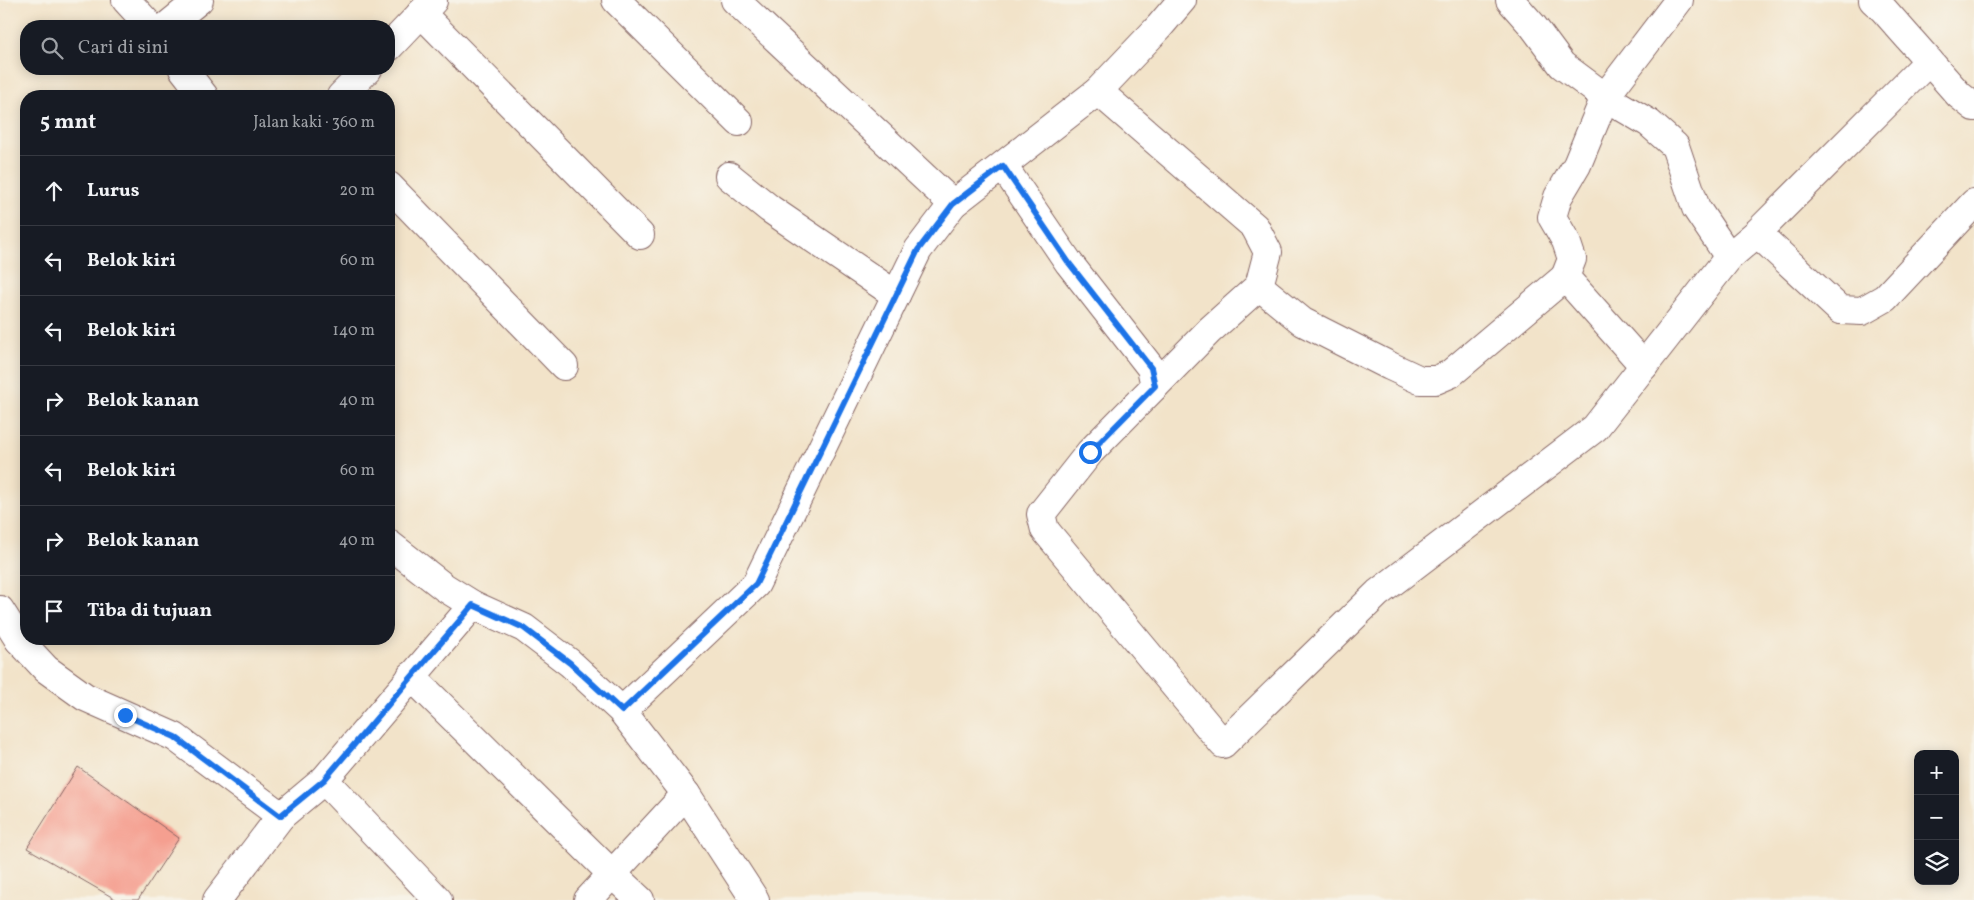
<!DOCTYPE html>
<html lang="id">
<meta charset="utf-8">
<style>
body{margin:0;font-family:Vollkorn,serif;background:#242831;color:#f1f3f6}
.controls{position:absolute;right:15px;bottom:15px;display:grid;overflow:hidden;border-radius:10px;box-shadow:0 2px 12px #0003}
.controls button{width:45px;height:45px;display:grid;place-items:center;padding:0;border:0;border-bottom:1px solid #363941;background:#171b24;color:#f1f3f6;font:25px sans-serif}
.stop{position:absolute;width:15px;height:15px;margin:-11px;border:4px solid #1a73e8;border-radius:50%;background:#fff}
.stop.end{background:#1a73e8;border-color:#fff;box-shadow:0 1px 5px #0008}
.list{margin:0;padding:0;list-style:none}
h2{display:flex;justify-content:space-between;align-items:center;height:65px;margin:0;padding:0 20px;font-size:21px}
h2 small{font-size:16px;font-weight:400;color:#9ea1a6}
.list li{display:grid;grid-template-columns:32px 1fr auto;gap:15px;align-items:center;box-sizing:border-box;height:70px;padding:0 20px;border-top:1px solid #363941}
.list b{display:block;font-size:19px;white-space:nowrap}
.list em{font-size:16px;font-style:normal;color:#9ea1a6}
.icon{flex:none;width:28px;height:28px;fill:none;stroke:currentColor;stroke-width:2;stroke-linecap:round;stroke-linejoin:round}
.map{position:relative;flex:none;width:1974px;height:900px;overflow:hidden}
.search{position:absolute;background:#171b24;box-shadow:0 2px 12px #0003;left:20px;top:20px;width:375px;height:55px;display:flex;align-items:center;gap:12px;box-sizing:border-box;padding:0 18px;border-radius:20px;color:#9ea1a6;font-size:19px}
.panel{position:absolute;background:#171b24;box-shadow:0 2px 12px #0003;left:20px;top:90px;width:375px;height:555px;border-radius:20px}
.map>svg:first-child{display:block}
.building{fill:#f59f90}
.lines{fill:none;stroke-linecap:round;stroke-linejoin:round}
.minor-casing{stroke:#856462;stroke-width:30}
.minor{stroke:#fff;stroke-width:28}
.route{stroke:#1a73e8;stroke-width:6}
</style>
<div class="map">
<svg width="1974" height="900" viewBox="0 0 1974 900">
<rect width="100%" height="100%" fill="#f7f3e8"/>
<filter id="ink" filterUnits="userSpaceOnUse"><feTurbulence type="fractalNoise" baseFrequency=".02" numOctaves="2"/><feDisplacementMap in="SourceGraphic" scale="10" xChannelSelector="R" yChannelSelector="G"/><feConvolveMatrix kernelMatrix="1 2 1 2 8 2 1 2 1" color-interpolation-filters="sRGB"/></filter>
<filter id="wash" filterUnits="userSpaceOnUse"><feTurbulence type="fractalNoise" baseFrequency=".0096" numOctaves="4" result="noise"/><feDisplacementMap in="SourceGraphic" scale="20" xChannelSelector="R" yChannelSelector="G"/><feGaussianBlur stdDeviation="1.12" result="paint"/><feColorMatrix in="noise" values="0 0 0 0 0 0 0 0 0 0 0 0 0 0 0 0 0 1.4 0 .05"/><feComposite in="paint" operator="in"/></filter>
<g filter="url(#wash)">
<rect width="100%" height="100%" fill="#f2e3c9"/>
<g id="blocks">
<path class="building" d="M78 767 179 838 138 900H117L27 848Z"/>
</g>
</g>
<g filter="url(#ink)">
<use href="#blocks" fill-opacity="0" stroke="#856462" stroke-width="1"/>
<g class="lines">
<g class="minor-casing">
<g id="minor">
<path d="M126 0 150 26"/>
<path d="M616 0 739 122"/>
<path d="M735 0 953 204"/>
<path d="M1510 0 1533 26 1562 65 1605 97 1649 123 1675 146 1696 208 1729 257"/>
<path d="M1873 0 1883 9 1959 95 1974 107"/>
<path d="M421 13 640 235"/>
<path d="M167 26 199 0"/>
<path d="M389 47 433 1"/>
<path d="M183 69 204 96"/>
<path d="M1098 91 1255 227 1268 252 1259 286 1210 330 1155 386"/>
<path d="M341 96 368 69"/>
<path d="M1003 166 1069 263 1151 368 1155 386 1090 452 1041 514 1045 530 1223 744 1378 593 1595 428 1729 257 1757 233 1929 61"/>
<path d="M729 176 770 209 896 295"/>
<path d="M389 186 564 366"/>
<path d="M1757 233 1840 310 1862 311 1885 298 1974 203"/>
<path d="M1259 286 1303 322 1390 366 1420 380H1436L1450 374 1565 277"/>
<path d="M1644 366 1565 277 1572 259 1566 241 1552 217 1558 197 1577 165 1605 97 1679 0"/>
<path d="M389 544 444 587 473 605 524 628 570 663 622 711 686 794 755 900"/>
<path d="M0 610 19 640 26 634"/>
<path d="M19 640 46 669 85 697 175 737 281 816 324 780 473 605"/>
<path d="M411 676 612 874 640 900"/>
<path d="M622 711 756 584 918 250 953 204 1098 91 1159 27 1182 0"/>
<path d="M324 780 438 900"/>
<path d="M217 900 281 816"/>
<path d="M588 900 686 794"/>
</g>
</g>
<use href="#minor" class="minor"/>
</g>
</g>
<g class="lines" filter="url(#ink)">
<path class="route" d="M125 715 175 737 280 816 324 780 473 605 524 628 570 663 622 711 756 584 918 250 953 204 1003 166 1069 263 1151 368 1155 386 1090 452"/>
</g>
</svg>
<div class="controls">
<button>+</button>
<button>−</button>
<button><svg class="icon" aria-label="layers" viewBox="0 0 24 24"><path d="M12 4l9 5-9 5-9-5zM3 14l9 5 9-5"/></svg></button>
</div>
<div class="stop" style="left:1090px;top:452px"></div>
<div class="stop end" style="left:125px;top:715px"></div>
<div class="search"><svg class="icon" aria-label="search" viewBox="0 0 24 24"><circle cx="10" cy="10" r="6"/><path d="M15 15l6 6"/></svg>Cari di sini</div>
<section class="panel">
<h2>5 mnt<small>Jalan kaki · 360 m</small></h2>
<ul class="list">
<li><svg class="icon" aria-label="ahead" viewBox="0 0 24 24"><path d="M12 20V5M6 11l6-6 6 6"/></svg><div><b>Lurus</b></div><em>20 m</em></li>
<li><svg class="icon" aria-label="left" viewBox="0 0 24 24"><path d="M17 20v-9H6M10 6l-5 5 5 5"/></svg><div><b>Belok kiri</b></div><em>60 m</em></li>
<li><svg class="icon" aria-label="left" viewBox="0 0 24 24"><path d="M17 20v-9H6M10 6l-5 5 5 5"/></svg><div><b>Belok kiri</b></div><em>140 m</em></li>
<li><svg class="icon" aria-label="right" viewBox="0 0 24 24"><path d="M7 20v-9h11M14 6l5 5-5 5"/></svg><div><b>Belok kanan</b></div><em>40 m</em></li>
<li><svg class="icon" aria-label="left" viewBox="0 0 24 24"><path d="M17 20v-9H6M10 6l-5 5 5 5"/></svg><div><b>Belok kiri</b></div><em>60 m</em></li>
<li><svg class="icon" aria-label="right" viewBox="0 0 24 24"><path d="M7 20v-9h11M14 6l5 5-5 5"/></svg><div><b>Belok kanan</b></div><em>40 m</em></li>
<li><svg class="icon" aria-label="arrive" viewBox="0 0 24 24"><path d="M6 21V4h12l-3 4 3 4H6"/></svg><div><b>Tiba di tujuan</b></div></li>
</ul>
</section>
</div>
